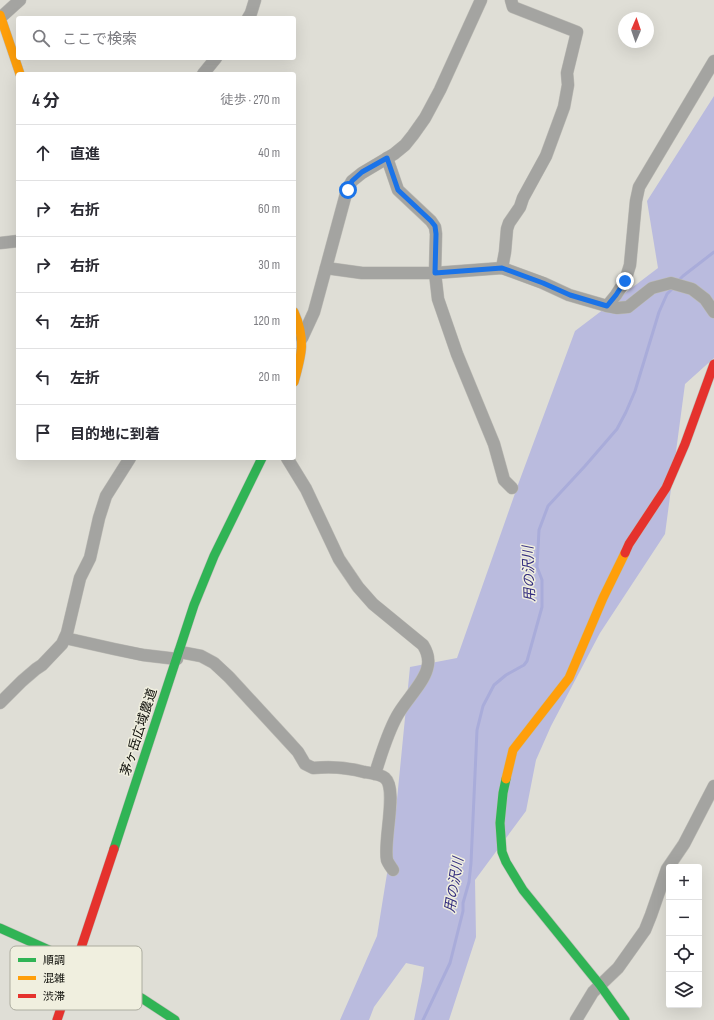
<!DOCTYPE html>
<html lang="ja">
<meta charset="utf-8">
<style>
body{margin:0;font-family:"Sofia Sans Condensed","Noto Sans JP",sans-serif;background:#f7f7f7;color:#2b2b33}
.controls{position:absolute;right:12px;bottom:12px;display:grid;overflow:hidden;border-radius:4px;box-shadow:0 4px 16px #0002}
.controls button{width:36px;height:36px;display:grid;place-items:center;padding:0;border:0;border-bottom:1px solid #e1e1e2;background:#fff;color:#2b2b33;font:20px sans-serif}
.compass{position:absolute;left:618px;top:12px;width:36px;height:36px;border-radius:50%;background:#fff;box-shadow:0 4px 16px #0002;rotate:2deg}
.stop{position:absolute;width:12px;height:12px;margin:-9px;border:3px solid #1a73e8;border-radius:50%;background:#fff}
.stop.end{background:#1a73e8;border-color:#fff;box-shadow:0 1px 4px #0008}
.list{margin:0;padding:0;list-style:none}
h2{display:flex;justify-content:space-between;align-items:center;height:52px;margin:0;padding:0 16px;font-size:17px}
h2 small{font-size:13px;font-weight:400;color:#7c7c81}
.list li{display:grid;grid-template-columns:26px 1fr auto;gap:12px;align-items:center;box-sizing:border-box;height:56px;padding:0 16px;border-top:1px solid #e1e1e2}
.list b{display:block;font-size:15px;white-space:nowrap}
.list em{font-size:13px;font-style:normal;color:#7c7c81}
.icon{flex:none;width:22px;height:22px;fill:none;stroke:currentColor;stroke-width:2;stroke-linecap:round;stroke-linejoin:round}
.map{position:relative;flex:none;width:714px;height:1020px;overflow:hidden}
.search{position:absolute;background:#fff;box-shadow:0 4px 16px #0002;left:16px;top:16px;width:280px;height:44px;display:flex;align-items:center;gap:10px;box-sizing:border-box;padding:0 14px;border-radius:4px;color:#7c7c81;font-size:15px}
.panel{position:absolute;background:#fff;box-shadow:0 4px 16px #0002;left:16px;top:72px;width:280px;height:388px;border-radius:4px}
.map>svg:first-child{display:block}
.forest{fill:#babbde}
.lines{fill:none;stroke-linecap:round;stroke-linejoin:round}
.stream{stroke:#a9acda;stroke-width:3}
.street-casing{stroke:#bdbcb6;stroke-width:13}
.fast-casing{stroke:#bdbcb6;stroke-width:10}
.slow-casing{stroke:#bdbcb6;stroke-width:10}
.jam-casing{stroke:#bdbcb6;stroke-width:10}
.street{stroke:#a4a4a1;stroke-width:12}
.fast{stroke:#30b455;stroke-width:9}
.slow{stroke:#ff9f0a;stroke-width:9}
.jam{stroke:#e5322d;stroke-width:9}
.route{stroke:#1a73e8;stroke-width:5}
.labels{text-anchor:middle;dominant-baseline:central;stroke-width:3;stroke-linejoin:round;paint-order:stroke}
.street-label{font-size:13px;fill:#0e0e09;stroke:#f0efdf}
.water-label{font-size:14px;font-style:italic;fill:#342e7f;stroke:#f0efdf}
.key{fill:#f0efdf;stroke:#acac9f;stroke-width:1}
.key-label{font-size:11px;fill:#0e0e09}
</style>
<div class="map">
<svg width="714" height="1020" viewBox="0 0 714 1020">
<rect width="100%" height="100%" fill="#dfded6"/>
<path class="forest" d="M714 96V358L685 384 665 534 600 633 551 726 536 760 526 811 475 880 476 937 449 1020H414L422 981 424 967 406 963 374 1007 369 1020H340L377 936 394 830 410 667 457 658 519 482 575 331 658 268 647 201Z"/>
<g class="lines">
<g class="stream">
<path d="M677 282 683 276 714 252"/>
<path d="M423 1020 450 963 463 911V903L469 882 471 863 477 730 483 706 494 685 506 675 524 665 527 661 542 607V580L537 567 539 530 548 506 585 466 617 429 626 412 635 391 659 312 667 294 674 287"/>
</g>
<g class="street-casing">
<g id="street">
<path d="M0 18 20 0"/>
<path d="M248 18 251 13 255 0"/>
<path d="M203 74 216 58"/>
<path d="M387 158 398 190 431 221 435 227 436 234 435 273 438 299 457 354 494 444 504 480 512 488"/>
<path d="M0 243 18 241"/>
<path d="M326 268 362 273H435L502 268 543 283 569 295 607 306 616 295 625 281 630 265 636 201 639 187 714 61"/>
<path d="M502 268 505 252 507 229 509 223 520 207 523 198 546 156 564 107 568 85 567 73 577 32 513 7 511 0"/>
<path d="M607 306 617 308 628 307 638 299 652 288 671 283 692 289 705 299 714 312"/>
<path d="M302 338 314 312 347 190 352 181 362 173 394 154 405 145 413 135 425 118 440 90 481 0"/>
<path d="M287 458 306 489 339 559 358 587 373 604 423 645C428 653 430 660 427 669 423 684 405 701 397 716 387 734 381 755 375 774"/>
<path d="M65 638 114 649 143 655 177 659"/>
<path d="M180 652 201 656 214 663 229 677 288 741 298 752 305 764 313 768C331 766 346 767 364 772 370 773 380 774 385 778 398 789 383 841 387 860 388 863 391 867 393 870"/>
<path d="M0 703 22 681 36 669 42 665 62 644 67 633 80 578 90 558 99 518 106 496 130 458"/>
<path d="M576 1020 593 992 618 968 645 930 651 915 667 869 684 844 714 786"/>
</g>
</g>
<g class="fast-casing">
<g id="fast">
<path d="M506 779 503 793 500 823 502 852 506 862 523 890 600 985 625 1020"/>
<path d="M114 849 194 605 214 556 262 458"/>
<path d="M0 928 76 962 143 999 175 1020"/>
</g>
</g>
<g class="slow-casing">
<g id="slow">
<path d="M0 15 20 74"/>
<path d="M294 312C306 339 302 354 294 382"/>
<path d="M506 779 513 750 569 678 603 598 625 553"/>
</g>
</g>
<g class="jam-casing">
<g id="jam">
<path d="M625 553 629 544 666 488 685 444 714 364"/>
<path d="M57 1020 114 849"/>
</g>
</g>
<use href="#street" class="street"/>
<use href="#fast" class="fast"/>
<use href="#slow" class="slow"/>
<use href="#jam" class="jam"/>
</g>
<g class="lines">
<path class="route" d="M348 190 352 181 362 172 387 158 398 190 431 221 435 226 436 234 435 273 502 268 543 283 570 295 607 306 616 295 625 281"/>
</g>
<g class="labels">
<g class="street-label">
<text transform="translate(139 732) rotate(-72)">茅ヶ岳広域農道</text>
</g>
<g class="water-label">
<text transform="translate(529 574) rotate(-92)">用の沢川</text>
<text transform="translate(454 885) rotate(-81)">用の沢川</text>
</g>
</g>
<rect x="10" y="946" width="132" height="64" rx="6" class="key"/>
<rect x="18" y="958" width="18" height="4" fill="#30b455"/>
<rect x="18" y="976" width="18" height="4" fill="#ff9f0a"/>
<rect x="18" y="994" width="18" height="4" fill="#e5322d"/>
<g class="key-label">
<text x="43" y="964">順調</text>
<text x="43" y="982">混雑</text>
<text x="43" y="1000">渋滞</text>
</g>
</svg>
<div class="controls">
<button>+</button>
<button>−</button>
<button><svg class="icon" aria-label="locate" viewBox="0 0 24 24"><circle cx="12" cy="12" r="6"/><path d="M12 2v4M12 18v4M2 12h4M18 12h4"/></svg></button>
<button><svg class="icon" aria-label="layers" viewBox="0 0 24 24"><path d="M12 4l9 5-9 5-9-5zM3 14l9 5 9-5"/></svg></button>
</div>
<svg class="compass" viewBox="-18 -18 36 36"><path d="M0-13l5 13h-10z" fill="#e53935"/><path d="M0 13l5-13h-10z" fill="#7c7c81"/></svg>
<div class="stop" style="left:348px;top:190px"></div>
<div class="stop end" style="left:625px;top:281px"></div>
<div class="search"><svg class="icon" aria-label="search" viewBox="0 0 24 24"><circle cx="10" cy="10" r="6"/><path d="M15 15l6 6"/></svg>ここで検索</div>
<section class="panel">
<h2>4 分<small>徒歩 · 270 m</small></h2>
<ul class="list">
<li><svg class="icon" aria-label="ahead" viewBox="0 0 24 24"><path d="M12 20V5M6 11l6-6 6 6"/></svg><div><b>直進</b></div><em>40 m</em></li>
<li><svg class="icon" aria-label="right" viewBox="0 0 24 24"><path d="M7 20v-9h11M14 6l5 5-5 5"/></svg><div><b>右折</b></div><em>60 m</em></li>
<li><svg class="icon" aria-label="right" viewBox="0 0 24 24"><path d="M7 20v-9h11M14 6l5 5-5 5"/></svg><div><b>右折</b></div><em>30 m</em></li>
<li><svg class="icon" aria-label="left" viewBox="0 0 24 24"><path d="M17 20v-9H6M10 6l-5 5 5 5"/></svg><div><b>左折</b></div><em>120 m</em></li>
<li><svg class="icon" aria-label="left" viewBox="0 0 24 24"><path d="M17 20v-9H6M10 6l-5 5 5 5"/></svg><div><b>左折</b></div><em>20 m</em></li>
<li><svg class="icon" aria-label="arrive" viewBox="0 0 24 24"><path d="M6 21V4h12l-3 4 3 4H6"/></svg><div><b>目的地に到着</b></div></li>
</ul>
</section>
</div>
